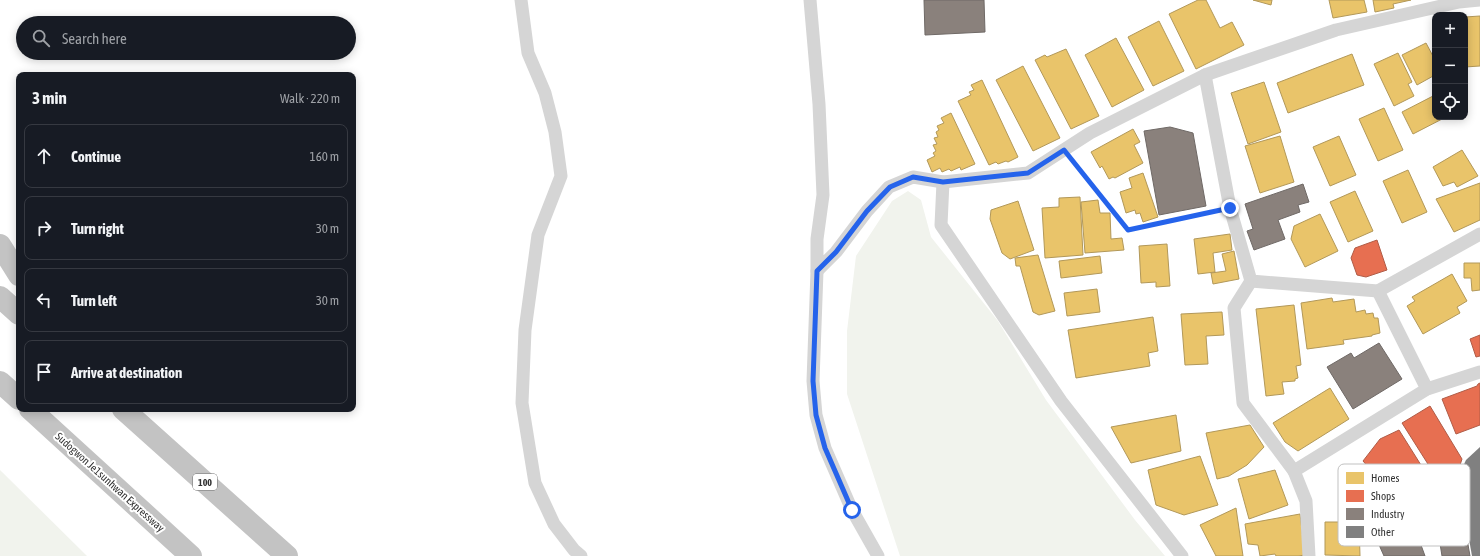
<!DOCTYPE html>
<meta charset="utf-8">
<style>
body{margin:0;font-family:"Asap Condensed",sans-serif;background:#20242c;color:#f1f3f6}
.controls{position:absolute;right:12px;top:12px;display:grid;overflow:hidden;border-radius:8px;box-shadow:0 2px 10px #0003}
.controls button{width:36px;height:36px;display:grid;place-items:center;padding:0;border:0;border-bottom:1px solid #363941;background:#171b24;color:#f1f3f6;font:20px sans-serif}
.stop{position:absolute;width:12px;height:12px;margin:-9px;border:3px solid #2563eb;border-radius:50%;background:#fff}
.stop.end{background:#2563eb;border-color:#fff;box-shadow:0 1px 4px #0008}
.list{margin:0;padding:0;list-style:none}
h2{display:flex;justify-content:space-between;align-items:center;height:52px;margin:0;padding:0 16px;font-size:17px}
h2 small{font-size:13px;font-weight:400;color:#9ea1a6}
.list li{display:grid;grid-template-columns:26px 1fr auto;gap:12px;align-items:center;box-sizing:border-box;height:64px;margin:0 8px 8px;padding:0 8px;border:1px solid #363941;border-radius:8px}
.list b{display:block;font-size:15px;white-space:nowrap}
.list em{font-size:13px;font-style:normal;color:#9ea1a6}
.icon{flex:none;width:22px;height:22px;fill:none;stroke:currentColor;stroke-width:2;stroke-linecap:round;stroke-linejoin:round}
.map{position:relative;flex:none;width:1480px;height:556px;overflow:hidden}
.search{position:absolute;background:#171b24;box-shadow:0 2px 10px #0003;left:16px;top:16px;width:340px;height:44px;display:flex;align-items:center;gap:10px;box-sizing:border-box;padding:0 14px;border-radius:22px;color:#9ea1a6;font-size:15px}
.panel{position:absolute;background:#171b24;box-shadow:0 2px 10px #0003;left:16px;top:72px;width:340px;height:340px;border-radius:8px}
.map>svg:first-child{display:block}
.green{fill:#f1f3ed}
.homes{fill:#e9c46a;stroke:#b29859}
.shops{fill:#e76f51;stroke:#b05c47}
.industry{fill:#8a817c;stroke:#6f6966}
.building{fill:#808080}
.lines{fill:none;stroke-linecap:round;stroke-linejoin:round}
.path{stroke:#d4d4d4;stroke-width:2.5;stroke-dasharray:2 2;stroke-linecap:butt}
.service{stroke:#d5d5d5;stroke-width:13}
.motorway{stroke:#c3c3c3;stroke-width:22}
.route{stroke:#2563eb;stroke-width:5}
.labels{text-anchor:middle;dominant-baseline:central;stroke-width:4;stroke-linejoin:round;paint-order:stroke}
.shield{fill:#fff;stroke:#6f6f6f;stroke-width:1}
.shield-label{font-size:10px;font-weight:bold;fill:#313131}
.street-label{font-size:11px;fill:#313131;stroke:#fff}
.key{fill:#fff;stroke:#c1c1c1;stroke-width:1}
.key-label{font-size:11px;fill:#313131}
</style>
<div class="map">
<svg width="1480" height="556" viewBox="0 0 1480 556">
<rect width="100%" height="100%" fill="#fff"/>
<g class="green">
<path d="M908 191 921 200 931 237 998 321 1046 400 1135 520 1165 556H900L847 394V331L856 256 892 201Z"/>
<path d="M0 470 87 556H0Z"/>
</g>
<g class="homes">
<path d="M1198 0H1206L1220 28 1232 22 1244 45 1196 69 1169 14Z"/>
<path d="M1253 0H1272L1271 5Z"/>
<path d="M1329 0H1364L1367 12 1333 18Z"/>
<path d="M1373 0H1411L1393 4 1394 8 1375 12Z"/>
<path d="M1480 16V66L1465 67V17Z"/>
<path d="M1159 21 1184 71 1153 86 1128 37Z"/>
<path d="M1116 38 1144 90 1112 107 1085 55Z"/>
<path d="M1426 43 1435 60V75L1417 85 1402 55Z"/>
<path d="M1066 49 1099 116 1071 129 1035 60 1045 55 1047 57Z"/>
<path d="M1398 53 1412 82 1408 84 1414 96 1394 106 1374 64Z"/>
<path d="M1352 54 1364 85 1288 113 1277 83Z"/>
<path d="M1023 66 1060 138 1033 151 996 80Z"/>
<path d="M982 80 1018 157 1008 162 1006 161 998 164 996 162 989 165 958 101 971 95 969 92 974 90 971 85Z"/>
<path d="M1264 82 1281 132 1248 144 1231 93Z"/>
<path d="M1435 95V117H1446L1413 134 1402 112Z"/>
<path d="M1384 108 1403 150 1378 161 1359 119Z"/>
<path d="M951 113 975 164 961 170 960 167 951 171 949 169 942 172 940 168 932 172 927 160 935 156 933 153 936 151 933 145 937 144 934 138 938 137 936 132 939 130 937 126 944 123 941 118Z"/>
<path d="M1133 129 1140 142 1134 145 1143 163 1115 178 1113 177 1109 179 1102 166 1100 168 1091 152Z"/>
<path d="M1280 136 1294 182 1260 193 1245 146Z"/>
<path d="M1339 136 1356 175 1330 186 1313 147Z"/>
<path d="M1462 150 1478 176 1457 187 1454 182 1443 186 1433 167Z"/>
<path d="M1408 170 1427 212 1402 223 1383 181Z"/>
<path d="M1143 173 1158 217 1143 222 1140 213 1136 214 1135 210 1126 213 1120 192 1132 188 1129 178Z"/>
<path d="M1480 183V220L1454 232 1436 199Z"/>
<path d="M1355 191 1373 231 1348 242 1330 202Z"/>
<path d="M1080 197 1083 255 1045 258 1042 208 1059 207V198Z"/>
<path d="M1098 200 1100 213H1110L1111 239 1122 238 1124 250 1085 253 1081 202Z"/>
<path d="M1018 201 1034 250 1010 259 1002 253 990 219 991 210Z"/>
<path d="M1320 214 1338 251 1305 267 1291 239 1294 226Z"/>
<path d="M1230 234 1232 250 1213 253 1215 272 1198 274 1194 239Z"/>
<path d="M1167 244 1170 286 1156 287V282L1141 283 1139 246Z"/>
<path d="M1234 251 1239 279 1213 284 1211 273 1226 271 1222 254Z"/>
<path d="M1038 255 1055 311 1039 315 1033 312 1020 266H1016L1015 258Z"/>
<path d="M1100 256 1102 273 1061 278 1059 261Z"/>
<path d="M1464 263H1480V290L1472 291 1471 278H1464Z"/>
<path d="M1452 274 1467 301 1457 307 1460 313 1423 334 1407 306 1415 301 1412 297Z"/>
<path d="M1097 289 1100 312 1067 316 1064 293Z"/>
<path d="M1332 298 1333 302 1354 299 1356 312 1365 310 1366 314 1373 313 1374 318H1378L1380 333 1372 335V336L1343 340 1344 344 1307 349 1301 303Z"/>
<path d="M1294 305 1301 365 1296 366 1298 378 1295 379V381L1282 382 1284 394 1266 396 1256 309Z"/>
<path d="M1222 312 1224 335 1206 336 1208 364 1185 365 1181 314Z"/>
<path d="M1153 317 1158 351 1148 353 1150 366 1076 378 1068 330Z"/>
<path d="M1330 388 1349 419 1298 451 1285 442 1273 423Z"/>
<path d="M1176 415 1181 451 1131 463 1111 427Z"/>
<path d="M1250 425 1264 447 1247 465 1229 476 1217 479 1206 433Z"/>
<path d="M1200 456 1218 505 1184 515 1156 505 1148 470Z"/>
<path d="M1275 470 1288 505 1249 519 1238 479Z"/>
<path d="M1236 508 1243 556H1216L1200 525Z"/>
<path d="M1300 514 1305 555 1298 556H1276L1275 554 1260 556 1258 545 1248 544 1245 524Z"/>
<path d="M1325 522H1359L1360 556 1325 555Z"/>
</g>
<g class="shops">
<path d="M1377 240 1387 270 1366 277 1357 275 1351 258 1355 248Z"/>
<path d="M1480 335V356L1476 357 1470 339Z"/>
<path d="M1480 383V425L1456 434 1442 399 1477 386 1478 384Z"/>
<path d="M1430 406 1462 459 1455 480 1458 486 1445 491 1402 423Z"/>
<path d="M1399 430 1436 489 1422 498 1370 469 1363 461 1380 439Z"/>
</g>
<g class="industry">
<path d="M924 0H984L985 32 925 35Z"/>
<path d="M1170 127 1193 133 1206 206 1159 215 1144 131Z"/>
<path d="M1303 184 1309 202 1298 205 1300 212 1278 220 1285 239 1254 250 1247 231 1253 229 1245 204Z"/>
<path d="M1379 343 1402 379 1353 409 1327 367 1351 353 1354 358Z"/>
<path d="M1460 499 1470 556H1442L1438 531 1427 532 1423 508 1431 504Z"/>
<path d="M1406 504 1425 556H1384L1380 547 1373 515Z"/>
</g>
<path class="building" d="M1480 447V556H1472L1458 477 1466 460Z"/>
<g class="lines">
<path class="path" d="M1074 163 1128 230 1213 211"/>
<g class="service">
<path d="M521 0 528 53 545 93 555 132 561 176 538 235 525 330 522 403 535 483 554 524 574 550 581 556"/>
<path d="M810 0 819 104 823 195 817 239V271L836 252 867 211 889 187 913 177 943 182 1028 173 1090 133 1205 75 1336 30 1459 2 1480 0"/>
<path d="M1205 75 1230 208 1251 281 1378 291 1480 234"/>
<path d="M943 182 941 225 1061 401 1182 556"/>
<path d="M817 271 813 381 816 415 825 448 852 510 878 556"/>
<path d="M1251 281 1234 308 1243 403 1294 471 1427 389 1480 372"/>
<path d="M1378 291 1427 389"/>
<path d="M1294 471 1306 501 1309 556"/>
</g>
<g class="motorway">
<path d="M0 245 19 275"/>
<path d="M0 297 19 314"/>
<path d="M0 382 19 399"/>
<path d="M30 409 191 556"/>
<path d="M123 409 287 556"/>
</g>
</g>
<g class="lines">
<path class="route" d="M852 510 825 448 816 415 813 381 817 271 836 252 867 211 890 187 913 177 943 182 1028 173 1064 150 1128 230 1230 208"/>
</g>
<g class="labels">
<rect class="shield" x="193" y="474" width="24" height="16" rx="3"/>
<g class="shield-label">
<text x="205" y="482">100</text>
</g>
<g class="street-label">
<text transform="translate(110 482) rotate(42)">Sudogwon Je1sunhwan Expressway</text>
</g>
</g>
<rect x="1338" y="464" width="132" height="82" rx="6" class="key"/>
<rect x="1346" y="472" width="18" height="12" fill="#e9c46a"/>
<rect x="1346" y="490" width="18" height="12" fill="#e76f51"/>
<rect x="1346" y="508" width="18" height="12" fill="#8a817c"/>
<rect x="1346" y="526" width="18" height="12" fill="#808080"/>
<g class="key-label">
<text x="1371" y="482">Homes</text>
<text x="1371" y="500">Shops</text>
<text x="1371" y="518">Industry</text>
<text x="1371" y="536">Other</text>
</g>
</svg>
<div class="controls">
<button>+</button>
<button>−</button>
<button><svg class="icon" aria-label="locate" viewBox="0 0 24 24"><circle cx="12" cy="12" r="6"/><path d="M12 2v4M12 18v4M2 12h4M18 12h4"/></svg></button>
</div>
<div class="stop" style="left:852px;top:510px"></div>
<div class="stop end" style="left:1230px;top:208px"></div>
<div class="search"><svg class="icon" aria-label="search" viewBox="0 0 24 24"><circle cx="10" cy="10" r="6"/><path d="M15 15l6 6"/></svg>Search here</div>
<section class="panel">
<h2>3 min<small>Walk · 220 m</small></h2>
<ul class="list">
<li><svg class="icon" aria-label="ahead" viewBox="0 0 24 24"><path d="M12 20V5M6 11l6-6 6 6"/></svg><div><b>Continue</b></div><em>160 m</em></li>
<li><svg class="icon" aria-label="right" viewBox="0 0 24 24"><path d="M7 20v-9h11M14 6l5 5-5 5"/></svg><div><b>Turn right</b></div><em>30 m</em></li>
<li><svg class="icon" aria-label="left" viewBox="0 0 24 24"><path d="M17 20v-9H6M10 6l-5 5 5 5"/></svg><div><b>Turn left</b></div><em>30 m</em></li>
<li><svg class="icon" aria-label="arrive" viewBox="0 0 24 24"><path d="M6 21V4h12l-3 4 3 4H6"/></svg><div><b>Arrive at destination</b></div></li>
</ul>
</section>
</div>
